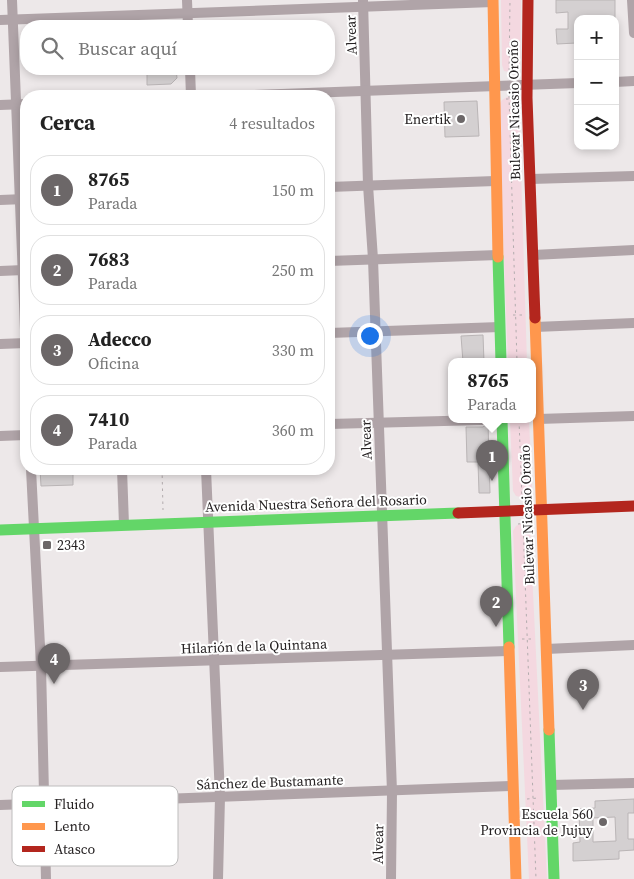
<!DOCTYPE html>
<html lang="es">
<meta charset="utf-8">
<style>
body{margin:0;font-family:"Source Serif 4",serif;background:#f6f6f6;color:#222}
.controls{position:absolute;right:15px;top:15px;display:grid;overflow:hidden;border-radius:10px;box-shadow:0 2px 8px #0003}
.controls button{width:45px;height:45px;display:grid;place-items:center;padding:0;border:0;border-bottom:1px solid #e0e0e0;background:#fff;color:#222;font:25px sans-serif}
.you{position:absolute;left:369px;top:335px;width:18px;height:18px;margin:-12px;border:4px solid #fff;border-radius:50%;background:#1a73e8;box-shadow:0 0 0 8px #1a73e833}
.badge{display:grid;place-items:center;width:32px;height:32px;border-radius:50%;background:#6c6768;color:#fff;font-size:16px;font-weight:700}
.pin{position:absolute;translate:-50% -41px;filter:drop-shadow(0 1px 2px #0008)}
.pin::after{content:'';position:absolute;top:26px;width:18px;height:15px;background:inherit;clip-path:polygon(0 0,100% 0,50% 100%)}
.popup{position:absolute;left:448px;top:358px;width:88px;height:65px;box-sizing:border-box;display:grid;place-content:center;border-radius:10px;background:#fff;filter:drop-shadow(0 1px 4px #0005);font-size:16px;white-space:nowrap;color:#767676}
.popup b{font-size:19px;color:#222}
.popup::after{content:'';position:absolute;left:50%;top:100%;margin-left:-10px;border:10px solid transparent;border-top-color:#fff}
.list{margin:0;padding:0;list-style:none}
h2{display:flex;justify-content:space-between;align-items:center;height:65px;margin:0;padding:0 20px;font-size:21px}
h2 small{font-size:16px;font-weight:400;color:#767676}
.list li{display:grid;grid-template-columns:32px 1fr auto;gap:15px;align-items:center;box-sizing:border-box;height:70px;margin:0 10px 10px;padding:0 10px;border:1px solid #e0e0e0;border-radius:20px}
.list b{display:block;font-size:19px;white-space:nowrap}
.list p{margin:0;font-size:16px;white-space:nowrap;color:#767676}
.list em{font-size:16px;font-style:normal;color:#767676}
.icon{flex:none;width:28px;height:28px;fill:none;stroke:currentColor;stroke-width:2;stroke-linecap:round;stroke-linejoin:round}
.map{position:relative;flex:none;width:634px;height:879px;overflow:hidden}
.search{position:absolute;background:#fff;box-shadow:0 2px 8px #0003;left:20px;top:20px;width:315px;height:55px;display:flex;align-items:center;gap:12px;box-sizing:border-box;padding:0 18px;border-radius:20px;color:#767676;font-size:19px}
.panel{position:absolute;background:#fff;box-shadow:0 2px 8px #0003;left:20px;top:90px;width:315px;height:385px;border-radius:20px}
.map>svg:first-child{display:block}
.green{fill:#f4d8e0}
.building{fill:#d4d0d1;stroke:#bab5b6;fill-rule:evenodd}
.lines{fill:none;stroke-linecap:round;stroke-linejoin:round}
.path{stroke:#b3acae;stroke-width:1;stroke-dasharray:2.5 4;stroke-linecap:butt}
.street{stroke:#b0a4a8;stroke-width:10}
.fast{stroke:#63d668;stroke-width:11}
.slow{stroke:#ff974d;stroke-width:11}
.jam{stroke:#b3261e;stroke-width:11}
.poi-dot{fill:#6c6768;stroke:#fff;stroke-width:2}
.labels{text-anchor:middle;dominant-baseline:central;stroke-width:4;stroke-linejoin:round;paint-order:stroke}
.street-label{font-size:14px;fill:#262223;stroke:#fff}
.poi-label{font-size:14px;fill:#262223;stroke:#fff;text-anchor:end}
.key{fill:#fff;stroke:#bebdbd;stroke-width:1}
.key-label{font-size:14px;fill:#262223}
</style>
<div class="map">
<svg width="634" height="879" viewBox="0 0 634 879">
<rect width="100%" height="100%" fill="#ede8e9"/>
<g class="green">
<path d="M501 0H521L520 65 514 73 504 71 502 65Z"/>
<path d="M507 97H512L519 107 527 362H508L498 106 502 100Z"/>
<path d="M510 420H529L532 489 530 494 526 498 516 496 513 491Z"/>
<path d="M522 523 528 525 530 531 547 879H529L513 531 516 526Z"/>
</g>
<g class="building">
<path d="M556 0H615V19H578L576 21V43L557 44 556 29H568V12L556 13Z"/>
<path d="M147 69H176L177 78 171 84 147 85Z"/>
<path d="M477 101 479 136 445 137 444 102Z"/>
<path d="M483 335 484 362H463L461 336Z"/>
<path d="M488 423 490 493H479L478 462H467L466 427H483Z"/>
<path d="M40 469H73V485L41 486Z"/>
<path d="M634 799V813H628V839H634V850L619 851V859L573 861V843L580 842 579 809 595 808V801ZM615 817 616 841 593 842V818Z"/>
</g>
<g class="lines">
<g class="path">
<path d="M509 77 510 0"/>
<path d="M509 96 517 362"/>
<path d="M506 99H514"/>
<path d="M513 315H522"/>
<path d="M519 420 522 499"/>
<path d="M162 469 163 510"/>
<path d="M523 523 536 879"/>
<path d="M518 524 529 523"/>
<path d="M522 639H533"/>
<path d="M527 799 538 798"/>
</g>
<g class="street">
<path d="M12 0 26 355"/>
<path d="M187 0 188 26"/>
<path d="M363 0 368 185 373 259 392 792 391 879"/>
<path d="M632 0 634 33"/>
<path d="M0 20 493 2"/>
<path d="M190 69 191 96"/>
<path d="M615 82 634 81"/>
<path d="M228 96 578 83"/>
<path d="M0 105 26 104"/>
<path d="M531 179 634 176"/>
<path d="M329 187 495 181"/>
<path d="M0 200 25 199"/>
<path d="M533 255 634 250"/>
<path d="M329 261 498 255"/>
<path d="M0 271 24 270"/>
<path d="M535 327 634 323"/>
<path d="M329 333 500 327"/>
<path d="M0 344 26 343"/>
<path d="M538 419 634 416"/>
<path d="M329 424 482 420"/>
<path d="M0 436 26 435"/>
<path d="M31 469 41 666 46 879"/>
<path d="M122 469 124 525"/>
<path d="M206 469 220 797 218 879"/>
<path d="M546 649 634 645"/>
<path d="M0 667 508 651"/>
<path d="M551 785 634 783"/>
<path d="M0 805 512 786"/>
</g>
<g class="fast">
<path d="M498 257 501 362"/>
<path d="M502 420 509 647"/>
<path d="M0 530 458 513"/>
<path d="M549 730 554 879"/>
</g>
<g class="slow">
<path d="M493 0 498 257"/>
<path d="M535 318 549 730"/>
<path d="M509 647 516 879"/>
</g>
<g class="jam">
<path d="M528 0 527 98 535 318"/>
<path d="M458 513 634 506"/>
</g>
</g>
<g class="poi-dot">
<circle cx="461" cy="119" r="5"/>
<rect x="42" y="540" width="10" height="10" rx="2.5"/>
<circle cx="603" cy="822" r="5"/>
</g>
<g class="labels">
<g class="street-label">
<text transform="translate(351 35) rotate(-92)">Alvear</text>
<text transform="translate(514 110) rotate(-91)">Bulevar Nicasio Oroño</text>
<text transform="translate(366 440) rotate(-92)">Alvear</text>
<text transform="translate(316 503) rotate(-2)">Avenida Nuestra Señora del Rosario</text>
<text transform="translate(527 515) rotate(-92)">Bulevar Nicasio Oroño</text>
<text transform="translate(254 646) rotate(-2)">Hilarión de la Quintana</text>
<text transform="translate(270 782) rotate(-2)">Sánchez de Bustamante</text>
<text transform="translate(378 844) rotate(-89)">Alvear</text>
</g>
<g class="poi-label">
<text x="451" y="119">Enertik</text>
<text x="57" y="545" text-anchor="start">2343</text>
<text x="593" y="814">Escuela 560<tspan x="593" dy="16">Provincia de Jujuy</tspan></text>
</g>
</g>
<rect x="12" y="786" width="166" height="80" rx="8" class="key"/>
<rect x="22" y="801" width="23" height="6" fill="#63d668"/>
<rect x="22" y="823" width="23" height="7" fill="#ff974d"/>
<rect x="22" y="846" width="23" height="6" fill="#b3261e"/>
<g class="key-label">
<text x="54" y="809">Fluido</text>
<text x="54" y="831">Lento</text>
<text x="54" y="854">Atasco</text>
</g>
</svg>
<div class="controls">
<button>+</button>
<button>−</button>
<button><svg class="icon" aria-label="layers" viewBox="0 0 24 24"><path d="M12 4l9 5-9 5-9-5zM3 14l9 5 9-5"/></svg></button>
</div>
<div class="you"></div>
<div class="pin badge" style="left:492px;top:481px">1</div>
<div class="popup"><b>8765</b>Parada</div>
<div class="pin badge" style="left:496px;top:627px">2</div>
<div class="pin badge" style="left:583px;top:710px">3</div>
<div class="pin badge" style="left:54px;top:684px">4</div>
<div class="search"><svg class="icon" aria-label="search" viewBox="0 0 24 24"><circle cx="10" cy="10" r="6"/><path d="M15 15l6 6"/></svg>Buscar aquí</div>
<section class="panel">
<h2>Cerca<small>4 resultados</small></h2>
<ul class="list">
<li><span class="badge">1</span><div><b>8765</b><p>Parada</p></div><em>150 m</em></li>
<li><span class="badge">2</span><div><b>7683</b><p>Parada</p></div><em>250 m</em></li>
<li><span class="badge">3</span><div><b>Adecco</b><p>Oficina</p></div><em>330 m</em></li>
<li><span class="badge">4</span><div><b>7410</b><p>Parada</p></div><em>360 m</em></li>
</ul>
</section>
</div>
